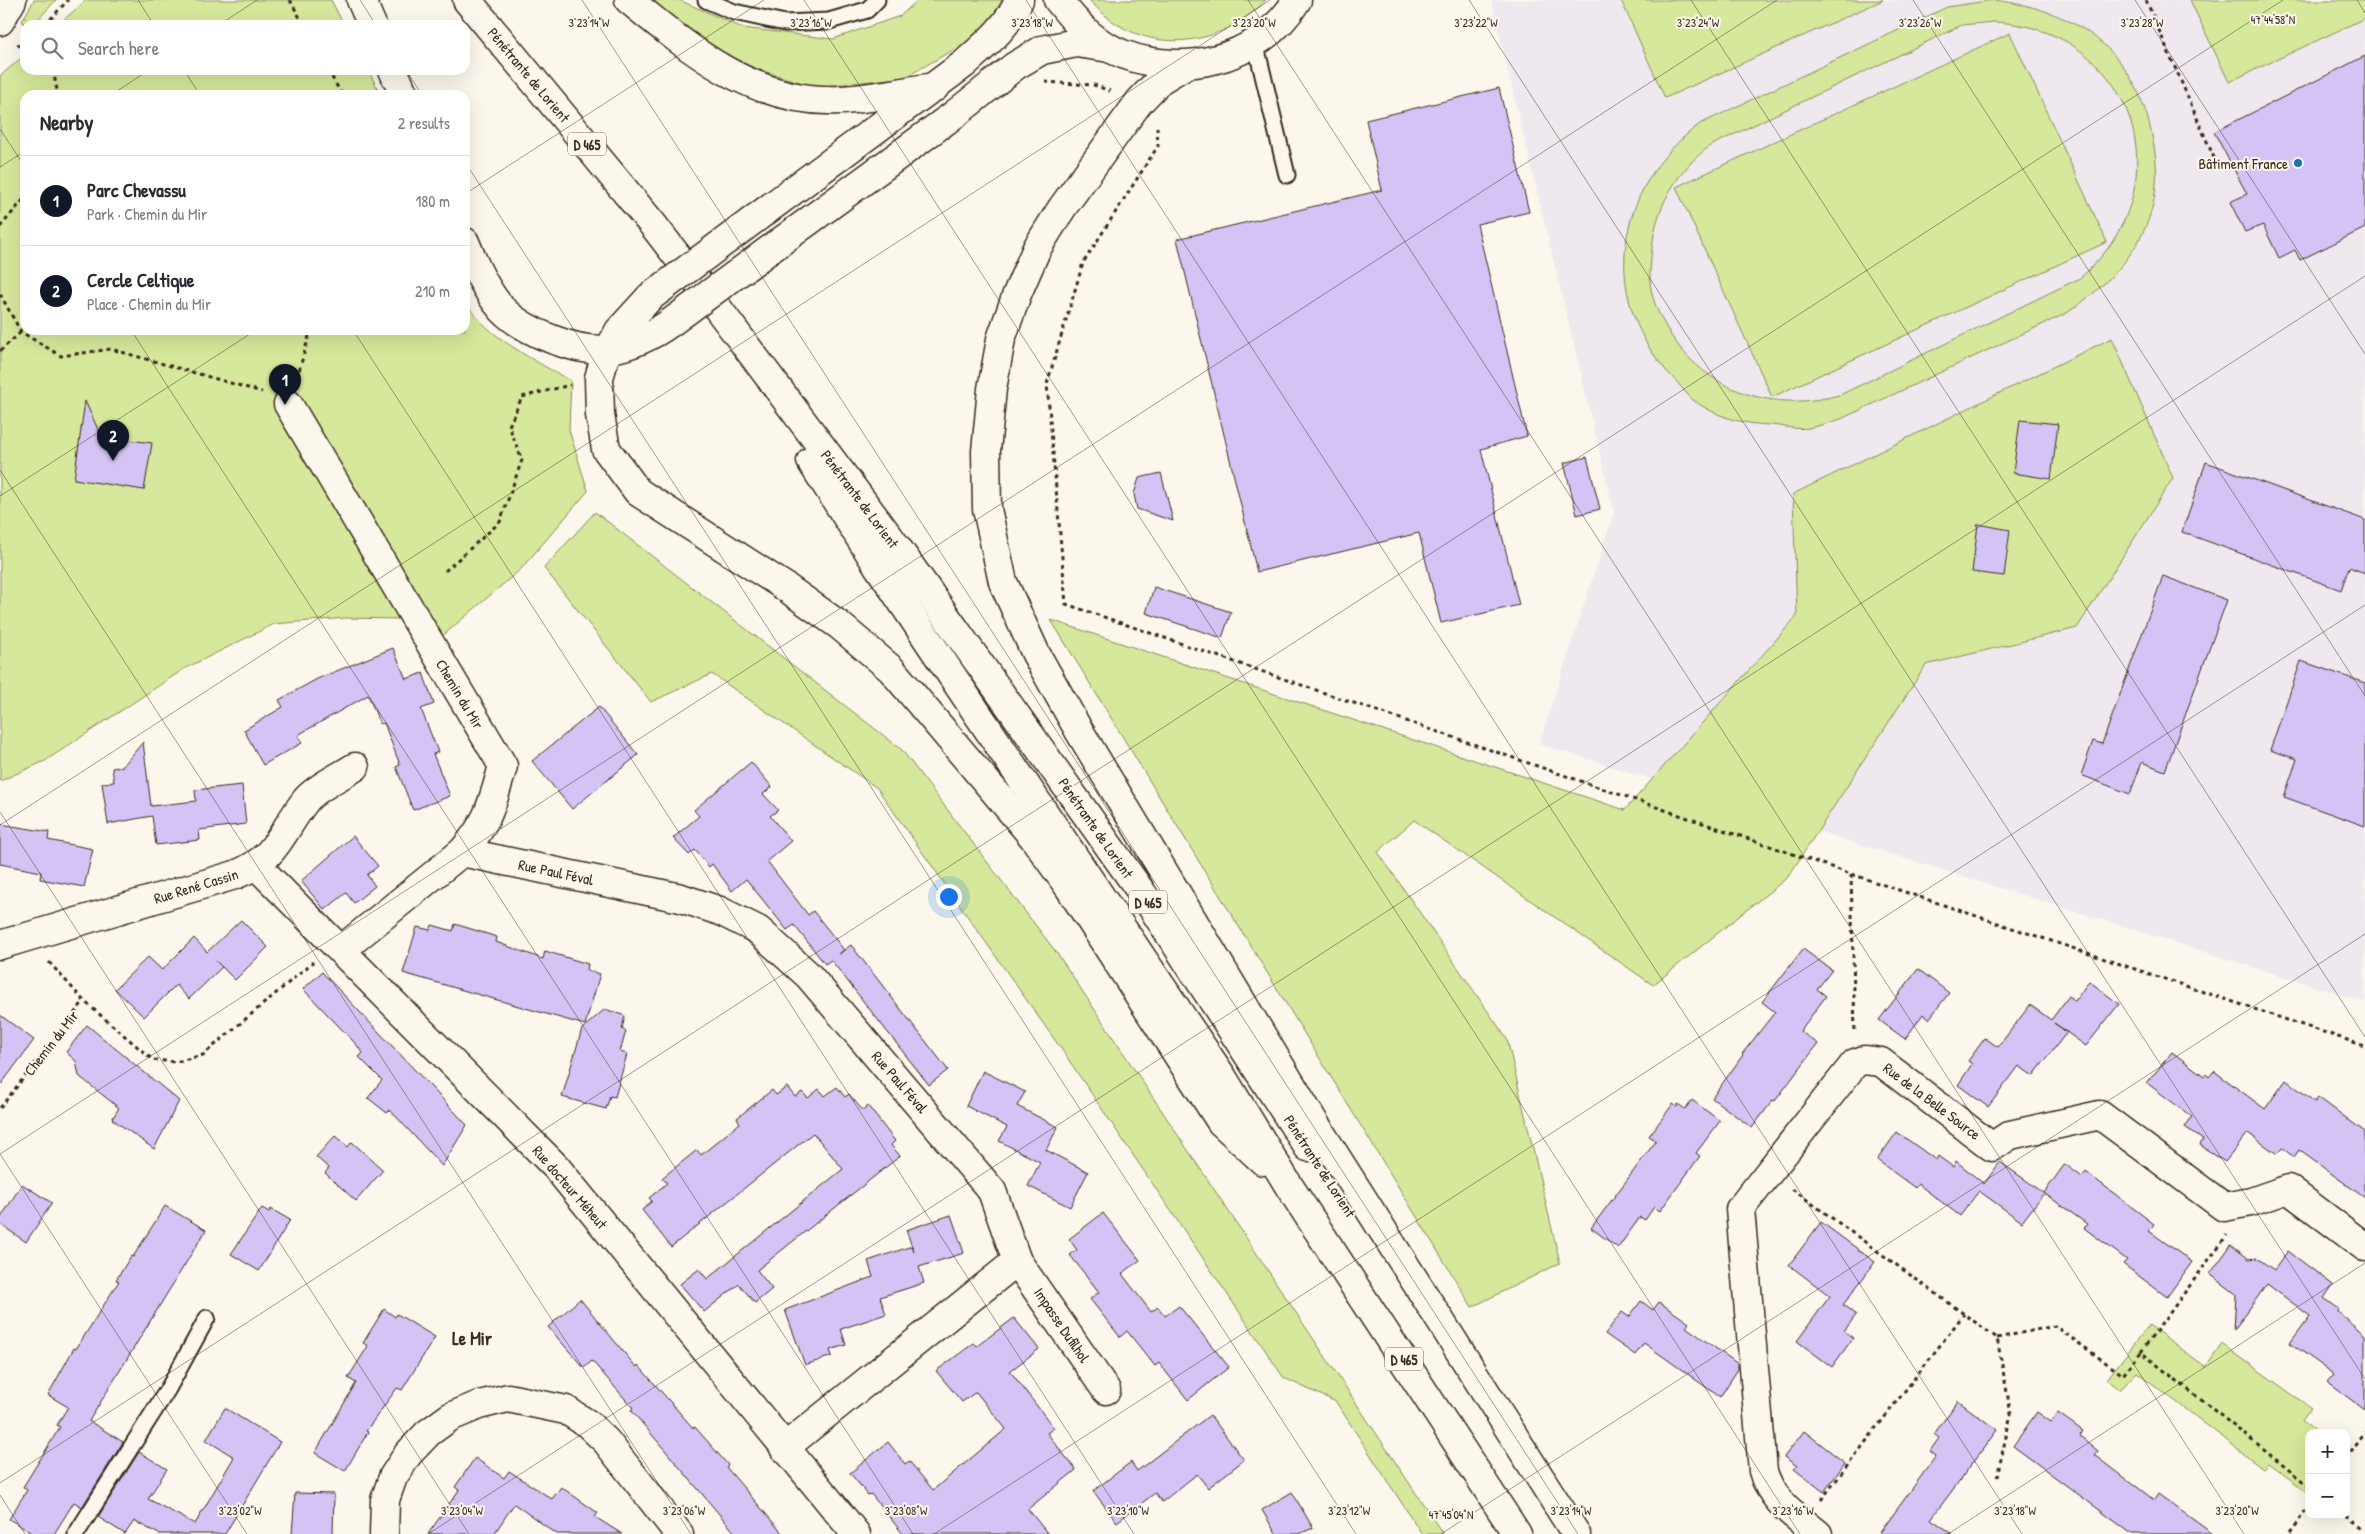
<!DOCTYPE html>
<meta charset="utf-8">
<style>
body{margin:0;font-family:"Patrick Hand",sans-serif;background:#f2f2f3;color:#2b2b33}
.controls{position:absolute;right:15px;bottom:15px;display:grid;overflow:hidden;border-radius:10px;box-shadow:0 5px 20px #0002}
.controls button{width:45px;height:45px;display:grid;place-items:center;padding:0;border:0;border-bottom:1px solid #e1e1e2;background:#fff;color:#2b2b33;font:25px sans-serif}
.you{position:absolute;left:948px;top:896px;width:18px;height:18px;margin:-12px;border:4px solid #fff;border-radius:50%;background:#1a73e8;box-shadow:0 0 0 8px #1a73e833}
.badge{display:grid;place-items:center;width:32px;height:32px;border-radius:50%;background:#111827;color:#fff;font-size:16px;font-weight:700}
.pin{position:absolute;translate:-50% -41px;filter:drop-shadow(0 1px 2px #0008)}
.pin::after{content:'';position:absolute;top:26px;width:18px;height:15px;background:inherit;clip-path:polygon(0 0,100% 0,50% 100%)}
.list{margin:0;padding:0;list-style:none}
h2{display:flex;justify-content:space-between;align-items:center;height:65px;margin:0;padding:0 20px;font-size:21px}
h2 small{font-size:16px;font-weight:400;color:#7c7c81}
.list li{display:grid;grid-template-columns:32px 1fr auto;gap:15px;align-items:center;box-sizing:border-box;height:90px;padding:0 20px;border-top:1px solid #e1e1e2}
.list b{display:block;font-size:19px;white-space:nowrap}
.list p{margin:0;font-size:16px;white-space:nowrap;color:#7c7c81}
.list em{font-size:16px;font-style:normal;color:#7c7c81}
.icon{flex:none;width:28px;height:28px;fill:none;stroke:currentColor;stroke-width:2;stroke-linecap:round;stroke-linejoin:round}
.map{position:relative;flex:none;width:2365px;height:1534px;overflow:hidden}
.search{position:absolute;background:#fff;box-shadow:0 5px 20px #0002;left:20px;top:20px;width:450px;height:55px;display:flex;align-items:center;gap:12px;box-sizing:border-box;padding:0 18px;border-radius:15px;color:#7c7c81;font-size:19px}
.panel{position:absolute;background:#fff;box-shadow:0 5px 20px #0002;left:20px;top:90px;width:450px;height:245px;border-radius:15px}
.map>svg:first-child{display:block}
.built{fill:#efe8ef}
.green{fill:#d6e89b;stroke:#88895c;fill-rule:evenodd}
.building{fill:#d4c4f6;stroke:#3b2a1e}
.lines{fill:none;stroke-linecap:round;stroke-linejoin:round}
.service-casing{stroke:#3b2a1e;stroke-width:19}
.minor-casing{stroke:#3b2a1e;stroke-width:31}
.secondary-casing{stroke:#3b2a1e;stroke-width:31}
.primary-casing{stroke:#3b2a1e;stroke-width:31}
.trunk-casing{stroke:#3b2a1e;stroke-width:31}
.path{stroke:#3b2a1e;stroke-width:3;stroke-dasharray:4 4;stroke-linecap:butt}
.service{stroke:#fbf7ec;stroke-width:15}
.minor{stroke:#fbf7ec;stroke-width:28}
.secondary{stroke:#fbf7ec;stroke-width:28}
.primary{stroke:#fbf7ec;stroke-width:28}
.trunk{stroke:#fbf7ec;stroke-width:28}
.primary-bridge-casing{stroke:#3b2a1e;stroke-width:31;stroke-linecap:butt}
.trunk-bridge-casing{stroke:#3b2a1e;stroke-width:31;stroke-linecap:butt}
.primary-bridge{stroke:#fbf7ec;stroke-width:28}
.trunk-bridge{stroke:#fbf7ec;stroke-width:28}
.ticks{fill:none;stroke:#3b2a1e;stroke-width:1;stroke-opacity:0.45}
.poi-dot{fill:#1f6fb2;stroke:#fbf7ec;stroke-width:2}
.labels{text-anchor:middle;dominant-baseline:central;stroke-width:4;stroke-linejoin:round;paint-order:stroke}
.shield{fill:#fbf7ec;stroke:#75685c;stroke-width:1}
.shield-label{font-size:14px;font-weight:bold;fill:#3b2a1e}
.street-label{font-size:15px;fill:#3b2a1e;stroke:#fbf7ec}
.poi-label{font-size:15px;fill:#3b2a1e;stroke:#fbf7ec;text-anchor:end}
.quarter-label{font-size:18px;font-weight:bold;fill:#3b2a1e;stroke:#fbf7ec}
.ticks-label{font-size:12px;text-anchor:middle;fill:#3b2a1e;stroke:#fbf7ec;stroke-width:4;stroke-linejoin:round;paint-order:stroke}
</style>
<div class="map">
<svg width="2365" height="1534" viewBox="0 0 2365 1534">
<rect width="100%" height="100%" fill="#fbf7ec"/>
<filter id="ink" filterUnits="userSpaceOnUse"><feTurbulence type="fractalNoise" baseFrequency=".02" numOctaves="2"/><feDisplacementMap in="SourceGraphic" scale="10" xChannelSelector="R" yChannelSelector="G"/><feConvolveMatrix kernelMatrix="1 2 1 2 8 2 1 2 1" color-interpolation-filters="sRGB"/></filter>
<g filter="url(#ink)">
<path class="built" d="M1491 0H2365V1002L1539 744 1614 512Z"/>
<g class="green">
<path d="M34 0H56L33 25H26L22 21Z"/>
<path d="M86 0H331L344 25H58Z"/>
<path d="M650 0H679L743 28 833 39 900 16 918 0H1008L984 32 906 77 816 87 734 62Z"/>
<path d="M1089 0H1266C1230 39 1170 54 1122 27 1109 20 1099 10 1089 0Z"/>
<path d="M1621 0H1883L1665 98Z"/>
<path d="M1993 0C2083 10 2140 56 2154 147 2160 180 2155 213 2138 242 2121 272 2094 294 2067 313L1841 419C1831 422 1819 426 1809 428 1797 430 1783 426 1771 425 1741 424 1717 417 1693 400 1686 394 1681 386 1675 380 1597 302 1613 187 1700 124L1947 7ZM1993 22C2134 27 2187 187 2080 278L1842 394C1775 414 1706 392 1669 332 1660 317 1650 297 1650 279 1650 267 1651 253 1653 241 1658 203 1679 169 1710 146L1962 25Z"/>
<path d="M2190 0H2365V18L2229 82Z"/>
<path d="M2010 33 2107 242 1772 397 1676 187Z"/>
<path d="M25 55V70H368L381 95H25V330H465V300C481 334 539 363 571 381L569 430 588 491 521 569 440 638 398 619 346 618 274 624 184 669 45 761 0 781V76Z"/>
<path d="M2112 338 2173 478 2077 628 1926 665 1788 877 1653 985 1414 820 1378 852 1507 1039 1560 1263 1472 1307 1051 620 1625 810 1797 616 1793 494Z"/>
<path d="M595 512 901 749 1059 956 1443 1534H1422L1336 1402 1284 1378 1064 1053 877 788 712 674 651 702 544 568Z"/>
<path d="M2149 1325 2206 1367 2222 1344 2311 1408 2302 1421 2317 1433H2309V1493L2268 1463 2263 1468 2137 1372 2120 1390 2107 1379Z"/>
</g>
<g class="building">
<path d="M2365 56V228L2300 260 2295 250 2279 258 2263 225 2245 232 2230 202 2247 194 2214 132Z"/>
<path d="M1499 88 1529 212 1477 224 1527 436 1481 449 1519 605 1441 623 1419 533 1257 572 1177 239 1382 190 1366 120Z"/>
<path d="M85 401 101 436 152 443 144 490 74 479Z"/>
<path d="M2020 420 2058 424 2051 479 2013 473Z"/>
<path d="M1587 457 1600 509 1577 515 1564 463Z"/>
<path d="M2206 462 2365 520V573L2349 567 2341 590 2182 532Z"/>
<path d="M1161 473 1173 521 1137 509 1134 494 1139 478Z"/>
<path d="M1978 524 2010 530 2004 576 1972 572Z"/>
<path d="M2163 576 2227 600 2165 771 2142 762 2130 794 2081 775 2093 741 2102 744Z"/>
<path d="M1154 587 1231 612 1222 638 1146 613Z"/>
<path d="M393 648 406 679 423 673 434 704 421 709 438 752 433 754 450 796 413 810 396 767 400 765 384 723 380 724 368 695 298 735 302 743 263 765 244 730 283 707 279 700 317 679Z"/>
<path d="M2301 661 2365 683V826L2284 797 2297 759 2270 750Z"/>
<path d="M599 707 638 755 572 809 532 761Z"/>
<path d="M143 742 151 806 196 801 195 790 242 785 246 824 199 830 200 840 156 845 152 816 108 824 102 783 114 782 112 768 123 766Z"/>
<path d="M751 762 772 787 763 794 778 810 770 816 791 841 767 861 808 915 813 911 833 936 844 950 839 954 851 945 948 1070 929 1085 831 960 825 964 794 925 787 930 746 879 732 891 712 864 709 867 695 850 689 855 673 838 699 816 694 810Z"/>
<path d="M0 824 49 832 48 840 93 849 84 887 40 879 41 872 0 864Z"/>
<path d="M353 836 378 866 367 875 375 886 354 903 346 893 325 910 301 881Z"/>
<path d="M241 920 268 947 235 980 216 961 222 967 189 999 176 985 144 1017 115 989 148 957 162 970 194 938 207 952Z"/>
<path d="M455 924 497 937 496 942 543 959 545 951 588 964 587 970 600 974 585 1025 403 973 417 927 430 930 432 925 453 931Z"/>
<path d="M1803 949 1832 970 1817 989 1826 996 1800 1031 1818 1044 1775 1101 1773 1100 1752 1128 1712 1098 1743 1055 1742 1054 1775 1012 1762 1002Z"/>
<path d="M1918 969 1949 993 1929 1019 1923 1014 1905 1039 1879 1020Z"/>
<path d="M322 972 467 1125 442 1166 390 1110 387 1113 368 1098 382 1080 359 1057 363 1053 354 1042 303 989Z"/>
<path d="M2089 981 2119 1004 2086 1046 2054 1023 2067 1032 2033 1076 2019 1066 1988 1107 1958 1085 1972 1064 1968 1061 1985 1038 1998 1047 2030 1005 2051 1020 2069 996 2075 1001Z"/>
<path d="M605 1009 625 1016 622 1029 626 1031 620 1052 627 1054 615 1097 610 1096 606 1109 562 1097 582 1029Z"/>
<path d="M0 1015 34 1040 0 1086Z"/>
<path d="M87 1025 179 1101 154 1149 112 1119 119 1108 79 1076 76 1061 66 1052Z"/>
<path d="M2172 1052 2204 1076 2206 1074 2209 1077 2214 1071 2265 1109 2286 1080 2315 1102 2318 1097 2365 1132V1198L2299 1150 2294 1157 2282 1148 2277 1154 2248 1133 2225 1162 2200 1145 2203 1140 2185 1127 2192 1117 2147 1083Z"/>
<path d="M983 1071 1025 1092 1017 1106 1058 1127 1046 1150 1088 1172 1070 1207 1028 1186 1040 1162 999 1141 1007 1127 966 1106Z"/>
<path d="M787 1087 795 1097 802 1092 808 1098 819 1089 825 1096 837 1087 845 1097 849 1094 863 1111 868 1106 895 1141 891 1145 900 1156 757 1270 772 1289 755 1303 739 1284 704 1312 680 1284 699 1269 707 1279 843 1169 813 1133 671 1247 642 1210 652 1201 649 1198 667 1183 662 1178 697 1150 701 1155 740 1123 737 1118 772 1090 776 1095Z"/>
<path d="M1692 1100 1720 1121 1696 1153 1700 1156 1660 1211 1654 1207 1645 1220 1640 1217 1618 1248 1591 1228 1656 1141 1649 1136 1673 1104 1677 1107 1678 1104 1685 1109Z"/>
<path d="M1897 1132 1936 1160 1938 1156 1953 1167 1956 1161 1984 1184 2000 1162 2044 1193 2022 1222 1979 1191 1960 1216 1918 1184 1915 1188 1877 1160Z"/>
<path d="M335 1136 348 1147 352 1142 383 1170 356 1201 325 1173 329 1168 316 1157Z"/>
<path d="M2065 1164 2082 1177 2086 1172 2154 1224 2149 1231 2192 1262 2167 1297 2123 1264 2127 1260 2084 1228 2087 1224 2044 1193Z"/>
<path d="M22 1184 52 1203 26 1242 0 1224V1219Z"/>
<path d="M165 1206 206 1230 89 1421 123 1442 82 1507 74 1502 54 1534H33L9 1519 27 1490 23 1487 60 1427 57 1425 68 1407 48 1395 74 1348 76 1349 119 1281 116 1280 131 1256 133 1257Z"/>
<path d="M262 1208 269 1212 271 1209 290 1220 259 1271 231 1254Z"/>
<path d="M1103 1213 1140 1260 1122 1274 1151 1312 1158 1307 1165 1316 1179 1306 1229 1367 1188 1400 1159 1363 1155 1366 1127 1331 1120 1337 1090 1299 1099 1292 1070 1255 1077 1250 1069 1239Z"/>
<path d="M951 1215 964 1253 919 1267 924 1283 880 1297 886 1314 841 1329 846 1345 830 1350 832 1356 805 1365 785 1310 873 1277 868 1261 912 1246 914 1252 906 1230Z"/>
<path d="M1821 1222 1875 1262 1843 1305 1856 1315 1844 1331 1853 1338 1832 1367 1797 1341 1830 1296 1789 1265Z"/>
<path d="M2231 1245 2249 1259 2257 1258 2274 1270 2288 1251 2333 1285 2324 1298 2339 1309 2338 1312 2365 1335V1410L2327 1382 2334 1374 2290 1343 2310 1316 2267 1284 2234 1330 2236 1294 2210 1274Z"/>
<path d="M580 1299 636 1367 638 1365 693 1428 695 1427 728 1465 726 1467 783 1534H736L631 1410 633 1408 592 1361 584 1368 548 1327Z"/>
<path d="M1641 1301 1653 1310 1659 1302 1689 1323 1686 1327 1738 1364V1369L1720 1397 1644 1343 1635 1355 1605 1334 1622 1312 1629 1317Z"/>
<path d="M384 1309 395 1317 397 1314 435 1337 402 1390 397 1388 366 1431 368 1432 345 1471 315 1453 356 1383 348 1378 368 1346 363 1343Z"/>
<path d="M1014 1318 1039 1349 1010 1371 1054 1428 1047 1433 1076 1470 1028 1509 1048 1534H903L871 1494 868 1495 850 1473 888 1442 905 1464 909 1461 933 1490 1006 1429 976 1392 962 1402 936 1371 974 1343 977 1346Z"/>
<path d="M1958 1401 1997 1430 1931 1519 1953 1534H1879L1936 1456 1930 1451 1939 1438 1934 1434Z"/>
<path d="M225 1408 280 1442 225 1534H159L134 1521 125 1534 98 1517 139 1452 167 1469 148 1499 195 1524 234 1457 206 1440Z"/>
<path d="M2037 1412 2051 1422 2058 1413 2083 1431 2080 1436 2098 1451 2095 1455 2154 1500 2158 1494 2213 1534H2132L2013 1446Z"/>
<path d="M1210 1415 1244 1460 1208 1488 1197 1474 1162 1502 1155 1493 1117 1522 1093 1491 1131 1462 1137 1471Z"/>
<path d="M1804 1431 1845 1463 1824 1492 1794 1469 1797 1466 1784 1457Z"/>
<path d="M475 1458 504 1478 509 1471 552 1499 561 1487 598 1513 595 1517 622 1534H557L514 1504 494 1534H428L459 1490 455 1487Z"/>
<path d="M1292 1492 1313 1528 1299 1534H1276L1262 1510Z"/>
<path d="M295 1493 334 1494 333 1534H292Z"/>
</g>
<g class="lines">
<g class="service-casing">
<g id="service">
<path d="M706 0 734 12 785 23 829 21 867 10 877 0"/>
<path d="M1255 42 1287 175"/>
<path d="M76 1534 168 1389 207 1318"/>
</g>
</g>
<g class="minor-casing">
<g id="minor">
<path d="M0 21 12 0"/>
<path d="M288 404 503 766C492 804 489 822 462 852L341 950"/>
<path d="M462 852 681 898 720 911 758 930 808 975 992 1191 1017 1261 1106 1390"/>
<path d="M256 865 556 1167 856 1534"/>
<path d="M0 945 235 875C278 858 280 833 306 800 316 788 341 776 355 767"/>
<path d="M784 1448 1017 1261"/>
<path d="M384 1534 385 1500 393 1477 408 1454 428 1433 450 1417 479 1405 508 1398 566 1410 588 1424 606 1441 679 1534"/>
<path d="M1818 1534C1796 1516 1771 1501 1763 1471L1740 1209 1855 1063 1864 1060 1881 1062 1992 1147 2010 1135 2100 1115 2224 1207 2251 1202 2288 1189 2365 1247"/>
</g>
</g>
<g class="secondary-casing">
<path id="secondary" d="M1058 0C1073 19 1089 38 1111 49 1175 80 1259 63 1297 0"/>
</g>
<g class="primary-casing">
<g id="primary">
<path d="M361 0 372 25"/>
<path d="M467 0 654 226 701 287"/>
<path d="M629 0C691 51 755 104 840 100 871 99 904 91 935 87"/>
<path d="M393 70 404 95"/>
<path d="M465 242C474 265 485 290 502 309 524 332 579 354 611 349 633 345 652 336 670 323"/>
<path d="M776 245 955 114 1015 66 1042 50 1076 43 1110 48"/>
</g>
</g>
<g class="trunk-casing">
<g id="trunk">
<path d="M1185 65 1160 80 1139 102 1062 208 1037 248 1017 294 1001 339 992 389 986 451 987 509 1003 582 1036 654 1078 729 1312 1119 1576 1534"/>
<path d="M756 218 964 64C985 45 1008 27 1019 0"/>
<path d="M704 290 896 546 1152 907 1308 1147"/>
<path d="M650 297 619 331 605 357 599 378 600 415 606 449 638 492 784 586 839 625 891 669 1034 838 1069 887 1221 1122 1263 1161"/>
<path d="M811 461 878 566 1223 1078 1289 1186 1517 1534"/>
</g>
</g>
<g class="path">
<path d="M290 0 304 25"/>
<path d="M2146 0 2215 160"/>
<path d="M45 25 68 0"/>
<path d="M17 44 25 49"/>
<path d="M53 70 58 95"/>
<path d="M328 70 342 95"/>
<path d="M1045 82 1094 85 1110 91"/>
<path d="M1157 127 1158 146 1083 263 1047 384 1066 604 1851 874 2365 1046"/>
<path d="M0 227 25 198"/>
<path d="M0 294 21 332 61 356 111 349 262 392"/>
<path d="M0 351 21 332"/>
<path d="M297 378 309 336 315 330"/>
<path d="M445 571 500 522 522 460 509 426 522 397 570 385"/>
<path d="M1851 874 1855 1033"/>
<path d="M49 962 84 1001 153 1060 176 1062 203 1055 313 962"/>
<path d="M0 1108 84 1001"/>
<path d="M1792 1189 1997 1338 2011 1414 1997 1477"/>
<path d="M1997 1338 2055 1326 2123 1375 2141 1352 2309 1486"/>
<path d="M2141 1352 2227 1235"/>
<path d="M2346 1458 2365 1432"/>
<path d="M1821 1500 1964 1314"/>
<path d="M2346 1515 2365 1528"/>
<path d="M2289 1534 2309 1508"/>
</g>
<use href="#service" class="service"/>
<use href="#minor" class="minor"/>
<use href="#secondary" class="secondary"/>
<use href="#primary" class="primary"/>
<use href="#trunk" class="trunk"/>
<g class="primary-bridge-casing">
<path id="primary-bridge" d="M670 323 776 245"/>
</g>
<g class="trunk-bridge-casing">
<path id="trunk-bridge" d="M650 297 756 218"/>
</g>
<use href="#primary-bridge" class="primary-bridge"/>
<use href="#trunk-bridge" class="trunk-bridge"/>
</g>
</g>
<path class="ticks" d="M138 0 154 25M360 0 376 25M582 0 1578 1534M804 0 1800 1534M1026 0 2022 1534M1248 0 2244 1534M1469 0 2365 1379M1691 0 2365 1037M1913 0 2365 696M2135 0 2365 354M2357 0 2365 13M219 25 257 0M184 70 200 95M406 70 422 95M111 95 149 70M0 129 25 167M465 162 1356 1534M0 167 25 151M465 194 764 0M131 330 913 1534M353 330 1134 1534M0 470 691 1534M0 496 256 330M0 812 469 1534M0 825 1270 0M0 1154 247 1534M0 1154 1777 0M0 1483 2283 0M0 1495 25 1534M428 1534 2365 276M934 1534 2365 605M1441 1534 2365 934M1948 1534 2365 1263"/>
<circle class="poi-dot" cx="2298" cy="163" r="5"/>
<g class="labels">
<g class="shield">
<rect x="568" y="132.5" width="38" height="23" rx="4"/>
<rect x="1129" y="890.5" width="38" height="23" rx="4"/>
<rect x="1385" y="1347.5" width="38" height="23" rx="4"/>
</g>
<g class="shield-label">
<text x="587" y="144">D 465</text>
<text x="1148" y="902">D 465</text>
<text x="1404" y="1359">D 465</text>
</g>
<g class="street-label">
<text transform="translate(529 75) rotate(50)">Pénétrante de Lorient</text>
<text transform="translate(860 499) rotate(53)">Pénétrante de Lorient</text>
<text transform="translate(460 694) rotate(59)">Chemin du Mir</text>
<text transform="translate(1096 828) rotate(55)">Pénétrante de Lorient</text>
<text transform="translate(556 872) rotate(12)">Rue Paul Féval</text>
<text transform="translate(196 886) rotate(-17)">Rue René Cassin</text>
<text transform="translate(51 1043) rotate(-52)">Chemin du Mir</text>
<text transform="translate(900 1082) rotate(49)">Rue Paul Féval</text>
<text transform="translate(1932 1101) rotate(37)">Rue de la Belle Source</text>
<text transform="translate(1320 1166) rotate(57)">Pénétrante de Lorient</text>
<text transform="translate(570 1187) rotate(49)">Rue docteur Méheut</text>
<text transform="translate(1062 1325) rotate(56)">Impasse Dufilhol</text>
</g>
<g class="poi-label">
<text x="2288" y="163">Bâtiment France</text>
</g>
<g class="quarter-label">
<text x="472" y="1338">Le Mir</text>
</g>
</g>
<g class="ticks-label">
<text x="2273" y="24">47°44'58"N</text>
<text x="589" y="27">3°23'14"W</text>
<text x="811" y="27">3°23'16"W</text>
<text x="1032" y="27">3°23'18"W</text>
<text x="1254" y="27">3°23'20"W</text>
<text x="1476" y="27">3°23'22"W</text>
<text x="1698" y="27">3°23'24"W</text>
<text x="1920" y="27">3°23'26"W</text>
<text x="2142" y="27">3°23'28"W</text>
<text x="240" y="1515">3°23'02"W</text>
<text x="462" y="1515">3°23'04"W</text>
<text x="684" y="1515">3°23'06"W</text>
<text x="906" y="1515">3°23'08"W</text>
<text x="1128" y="1515">3°23'10"W</text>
<text x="1349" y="1515">3°23'12"W</text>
<text x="1571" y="1515">3°23'14"W</text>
<text x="1793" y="1515">3°23'16"W</text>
<text x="2015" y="1515">3°23'18"W</text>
<text x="2237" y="1515">3°23'20"W</text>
<text x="1451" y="1519">47°45'04"N</text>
</g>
</svg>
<div class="controls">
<button>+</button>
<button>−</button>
</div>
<div class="you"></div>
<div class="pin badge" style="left:285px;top:405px">1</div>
<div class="pin badge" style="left:113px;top:461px">2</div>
<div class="search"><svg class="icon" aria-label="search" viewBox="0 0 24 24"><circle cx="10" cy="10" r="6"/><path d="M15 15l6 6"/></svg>Search here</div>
<section class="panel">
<h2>Nearby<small>2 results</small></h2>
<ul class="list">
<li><span class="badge">1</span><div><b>Parc Chevassu</b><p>Park · Chemin du Mir</p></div><em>180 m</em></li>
<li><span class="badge">2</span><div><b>Cercle Celtique</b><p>Place · Chemin du Mir</p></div><em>210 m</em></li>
</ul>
</section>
</div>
